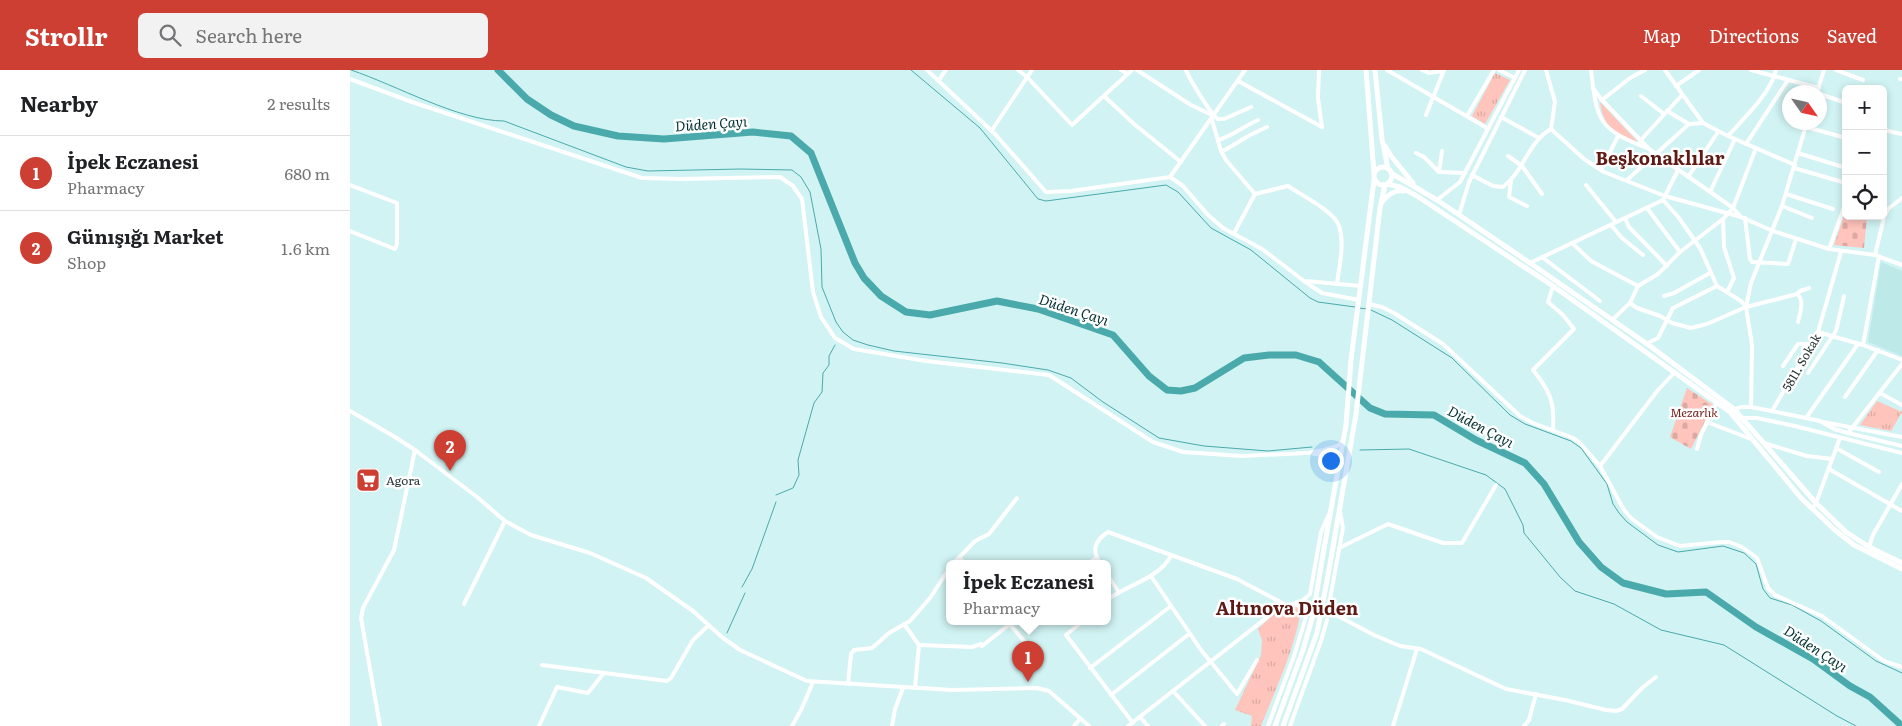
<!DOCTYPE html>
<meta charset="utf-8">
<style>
body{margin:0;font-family:Literata,serif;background:#f2f2f2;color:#202124}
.controls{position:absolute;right:15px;top:15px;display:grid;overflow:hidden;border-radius:8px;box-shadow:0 2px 8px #0003}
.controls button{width:45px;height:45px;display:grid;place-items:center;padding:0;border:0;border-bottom:1px solid #e0e0e0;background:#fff;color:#202124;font:25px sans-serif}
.compass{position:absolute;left:1432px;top:15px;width:45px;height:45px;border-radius:50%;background:#fff;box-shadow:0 2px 8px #0003;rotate:124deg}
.you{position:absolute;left:980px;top:390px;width:18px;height:18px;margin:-12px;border:4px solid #fff;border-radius:50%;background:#1a73e8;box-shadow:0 0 0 8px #1a73e833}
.badge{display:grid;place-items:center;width:32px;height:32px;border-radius:50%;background:#cd3f33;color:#fff;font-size:16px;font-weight:700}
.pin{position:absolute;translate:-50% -41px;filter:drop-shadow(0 1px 2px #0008)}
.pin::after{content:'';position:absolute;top:26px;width:18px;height:15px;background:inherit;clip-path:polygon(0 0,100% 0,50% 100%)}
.popup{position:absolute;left:596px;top:490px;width:165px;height:65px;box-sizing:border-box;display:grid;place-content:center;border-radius:8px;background:#fff;filter:drop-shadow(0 1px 4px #0005);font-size:16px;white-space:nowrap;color:#757577}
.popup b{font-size:19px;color:#202124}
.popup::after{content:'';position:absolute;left:50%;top:100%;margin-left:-10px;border:10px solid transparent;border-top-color:#fff}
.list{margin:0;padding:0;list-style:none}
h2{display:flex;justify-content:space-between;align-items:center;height:65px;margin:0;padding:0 20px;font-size:21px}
h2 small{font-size:16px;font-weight:400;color:#757577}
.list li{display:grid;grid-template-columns:32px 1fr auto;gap:15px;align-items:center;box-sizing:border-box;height:75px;padding:0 20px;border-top:1px solid #e0e0e0}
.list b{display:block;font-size:19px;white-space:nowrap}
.list p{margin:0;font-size:16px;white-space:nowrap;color:#757577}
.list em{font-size:16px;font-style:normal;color:#757577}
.icon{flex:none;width:28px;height:28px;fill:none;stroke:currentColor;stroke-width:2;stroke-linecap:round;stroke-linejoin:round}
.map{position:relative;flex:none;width:1552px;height:656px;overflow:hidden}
header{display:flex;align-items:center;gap:30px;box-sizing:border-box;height:70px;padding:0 25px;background:#cd3f33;color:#fff}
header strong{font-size:24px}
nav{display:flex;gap:28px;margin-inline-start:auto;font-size:18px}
.search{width:350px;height:45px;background:#f2f2f2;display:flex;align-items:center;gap:12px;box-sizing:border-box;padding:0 18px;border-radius:8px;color:#757577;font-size:19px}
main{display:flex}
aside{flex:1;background:#fff}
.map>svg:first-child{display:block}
.built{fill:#bee9e9}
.green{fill:#ffc4bb}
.cemetery{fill:url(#cemetery-stones)}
.park{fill:url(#park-tufts)}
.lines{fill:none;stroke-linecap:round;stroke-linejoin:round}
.stream{stroke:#4aaaab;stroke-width:1}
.river{stroke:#4aaaab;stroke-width:7}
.minor{stroke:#fff;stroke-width:4}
.major{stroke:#fff;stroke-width:5}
.labels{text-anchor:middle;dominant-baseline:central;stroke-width:5;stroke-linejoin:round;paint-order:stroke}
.street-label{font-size:12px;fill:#283535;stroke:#fff}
.park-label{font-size:12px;font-style:italic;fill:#78231c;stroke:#fff}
.poi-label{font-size:12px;fill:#283535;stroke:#fff;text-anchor:start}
.water-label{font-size:14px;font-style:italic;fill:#023232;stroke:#fff}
.district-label{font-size:18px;font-weight:bold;fill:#5e1a14;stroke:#fff}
</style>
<header>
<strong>Strollr</strong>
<div class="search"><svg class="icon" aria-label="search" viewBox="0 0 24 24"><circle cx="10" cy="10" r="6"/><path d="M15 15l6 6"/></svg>Search here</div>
<nav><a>Map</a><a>Directions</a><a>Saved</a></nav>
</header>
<main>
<aside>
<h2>Nearby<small>2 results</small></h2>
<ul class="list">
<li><span class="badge">1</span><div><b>İpek Eczanesi</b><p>Pharmacy</p></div><em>680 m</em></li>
<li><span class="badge">2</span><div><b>Günışığı Market</b><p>Shop</p></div><em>1.6 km</em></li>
</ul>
</aside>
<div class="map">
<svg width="1552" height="656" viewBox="0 0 1552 656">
<defs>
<pattern id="cemetery-stones" width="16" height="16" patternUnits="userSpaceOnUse" patternTransform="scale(1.25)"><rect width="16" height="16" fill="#ffc4bb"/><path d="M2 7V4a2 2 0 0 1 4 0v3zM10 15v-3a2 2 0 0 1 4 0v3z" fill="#dba9a1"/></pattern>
<pattern id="park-tufts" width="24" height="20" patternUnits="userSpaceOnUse" patternTransform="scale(1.25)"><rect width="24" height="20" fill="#ffc4bb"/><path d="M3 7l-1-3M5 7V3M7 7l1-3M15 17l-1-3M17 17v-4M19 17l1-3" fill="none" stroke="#dba9a1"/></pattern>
</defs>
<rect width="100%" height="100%" fill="#d1f3f3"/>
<path class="built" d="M1531 192 1552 201V286L1518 272Z"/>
<path class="green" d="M1250 32 1288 72C1278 69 1262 61 1256 52 1253 46 1251 39 1250 32Z"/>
<g class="cemetery">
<path d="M1496 140V146H1517L1514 178 1484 175Z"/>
<path d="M1337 318 1363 335 1341 379 1320 367Z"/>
</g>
<g class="park">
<path d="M1145 3 1160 10 1135 54 1122 46Z"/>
<path d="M1527 331 1552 342 1541 361 1510 355Z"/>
<path d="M947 537 951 539C945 579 926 618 911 656H901L902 646 885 640 911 585 912 570 908 559 929 539Z"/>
</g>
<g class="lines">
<g class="stream">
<path d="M1 0C46 15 109 51 154 51L276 97 298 101 390 99 442 100 451 107 460 122 471 179 472 217 486 252 493 262 503 270 518 275 544 281 652 293 698 300 721 308 753 332 809 368 854 376 918 381 962 377"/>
<path d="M561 0 630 58 688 129 696 131 816 115 828 122 861 158 901 180 960 228 968 232 1005 237"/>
<path d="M1009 238 1017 239"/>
<path d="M1021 240 1042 250 1102 288 1160 345 1175 354 1221 371 1231 378 1257 414 1263 434 1269 443 1277 452 1308 475 1328 482 1373 476 1394 483 1406 494 1413 519 1420 528 1442 535 1471 551 1526 591 1552 603"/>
<path d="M1010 380 1059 379 1136 405 1155 419 1173 455 1174 463 1210 507 1225 521 1264 534 1311 560 1374 575 1487 646 1506 656"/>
<path d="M426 425 443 418 449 405 448 390 464 333 472 322 473 303 479 295V286L485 275"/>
<path d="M392 517 402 499 426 432"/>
<path d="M377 563 395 523"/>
</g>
<path class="river" d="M148 0 177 29 201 45 224 56 268 66 314 69 403 62 441 66 461 83 505 193 514 208 531 226 556 242 580 245 647 231 688 239 763 265 799 306 817 320 831 321 845 318 894 288 919 285H946L969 292 1020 338 1035 344 1084 345 1126 370 1175 393 1194 414 1229 472 1251 497 1273 513 1316 524 1356 522 1406 557 1463 589 1500 616 1520 627 1552 656"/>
<g class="minor">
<path d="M577 0 645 64 696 122 721 121 820 107 833 116 858 145 873 158 912 179 954 211 972 223 1009 230"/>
<path d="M668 0 677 7 722 55 782 0"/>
<path d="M771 0 778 4"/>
<path d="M787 0 841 35 862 45"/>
<path d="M836 0C839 8 861 45 868 49H874L901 37"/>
<path d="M969 0 968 28 972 57"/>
<path d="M1037 0 1137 58"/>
<path d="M1072 0 1079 3 1093 1"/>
<path d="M1149 0 1165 8"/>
<path d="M1196 0 1205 32 1201 59 1234 89 1254 102 1315 126 1391 147 1423 161 1479 179 1525 185 1552 195"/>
<path d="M1241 0C1247 51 1248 59 1297 78"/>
<path d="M1315 0 1353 53 1378 66 1445 95"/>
<path d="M1401 0 1469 18"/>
<path d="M1486 0 1513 10"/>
<path d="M0 9 62 32 292 108 330 109 430 107 443 116 452 129 463 222 471 247 485 268 504 279 576 291 699 305 803 372 833 382 892 386 957 383 974 380 987 376 993 372"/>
<path d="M1550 9H1552"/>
<path d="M588 11 596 0"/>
<path d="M888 11 972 57"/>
<path d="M1326 16 1349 0"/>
<path d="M1243 18 1251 29 1299 79 1383 138 1391 147"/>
<path d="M1467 22 1474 0"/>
<path d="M1470 24 1496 33"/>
<path d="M754 26 784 54 831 92"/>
<path d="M1291 26 1314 44"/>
<path d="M1252 30 1280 8 1295 0"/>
<path d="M1317 41 1339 54 1353 53"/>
<path d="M1076 45 1094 0"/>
<path d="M1117 46 1144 0"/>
<path d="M1151 47 1189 68"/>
<path d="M862 50 871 81 876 90 905 124 884 163"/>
<path d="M1456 57 1496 68"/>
<path d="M1533 58 1538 61 1552 64"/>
<path d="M642 60 682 0"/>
<path d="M1378 66C1393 49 1421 23 1426 0"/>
<path d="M868 70C882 66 894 56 908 50"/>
<path d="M1290 71 1332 25"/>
<path d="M1396 74 1438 10"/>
<path d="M871 81 875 80 900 65 917 57"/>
<path d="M1066 83 1074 87 1089 102 1115 103"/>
<path d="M1448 83 1496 98"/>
<path d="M1158 86 1172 96 1192 124"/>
<path d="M1444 98 1496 113"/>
<path d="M1251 100 1268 66"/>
<path d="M1089 102 1092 81"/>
<path d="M1122 105 1143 116 1153 117C1174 101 1178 72 1201 59"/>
<path d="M820 107 895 0"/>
<path d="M1338 107 1368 62"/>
<path d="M1161 110 1159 127 1177 136"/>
<path d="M1277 110 1339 54"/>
<path d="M0 115 47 133V174L45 179 0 161"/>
<path d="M1236 115 1266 152"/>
<path d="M1360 122 1385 69"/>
<path d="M905 124 938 116C951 125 984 141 989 156 995 174 989 196 987 214"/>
<path d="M1436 124 1483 139"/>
<path d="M1087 130 1110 112 1169 0"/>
<path d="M1313 130 1329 148 1350 178 1367 216 1391 231 1396 237"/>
<path d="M1432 136 1462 148"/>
<path d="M1297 138 1330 182"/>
<path d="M1109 145 1119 112 1175 0"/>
<path d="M1275 148 1279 157 1317 196"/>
<path d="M1395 148 1400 189 1402 192 1438 194 1446 169"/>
<path d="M1261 155 1272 168 1293 185"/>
<path d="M1222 173 1241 191 1288 216"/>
<path d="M1479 179 1496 132"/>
<path d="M1525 185 1534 147 1538 139 1552 128"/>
<path d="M1192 187 1250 231"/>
<path d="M1180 193 1313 130 1328 100"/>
<path d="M956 211 1011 216"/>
<path d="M1377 222 1384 208 1374 177 1373 149 1383 138 1406 78"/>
<path d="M1447 224C1455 230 1450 242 1448 252"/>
<path d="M1314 226 1324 223 1360 203"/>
<path d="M1280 233 1287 238 1310 246 1322 253 1341 258 1357 254 1396 237 1447 224 1450 221 1459 218"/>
<path d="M1019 234 1032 237 1044 243 1093 274 1170 346 1183 353 1223 368 1230 373 1250 396 1274 440 1282 449 1307 467 1330 476 1371 472H1379L1392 477 1407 488 1418 518 1425 525 1472 546 1534 591 1552 597"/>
<path d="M1262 250 1280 233 1288 216 1308 204 1330 182 1373 149"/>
<path d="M1468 262 1513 275 1552 290"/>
<path d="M1296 274 1308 268 1323 238 1367 216"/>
<path d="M1513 275 1529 186"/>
<path d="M1433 296 1448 274H1461"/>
<path d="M1458 303 1486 261 1494 226"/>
<path d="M1530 323 1552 335"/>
<path d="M1495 327 1528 280"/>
<path d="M1401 337 1402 275 1396 237 1401 213 1432 136 1457 52"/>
<path d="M1383 340 1391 337H1401L1456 348 1470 351 1484 359 1498 363 1552 376"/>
<path d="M0 341 45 367 65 380 127 427 155 451 181 465 240 483 296 508 343 541 373 568 390 580 457 611 602 620 687 618 699 621 739 656"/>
<path d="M1422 341 1468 262 1491 182"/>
<path d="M1390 348H1407L1445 356 1552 383"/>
<path d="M1456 348 1508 274"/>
<path d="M1357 352 1401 369"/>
<path d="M1473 352 1552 367"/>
<path d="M1203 360C1205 332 1200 321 1183 300L1224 259 1213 245 1198 232 1203 216"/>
<path d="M1498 363 1552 294"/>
<path d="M1414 373 1457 386 1482 389"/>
<path d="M1486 378 1529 402"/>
<path d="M1347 379 1351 365 1367 332"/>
<path d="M964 384C975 384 983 385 989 393"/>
<path d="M1250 396 1308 320 1324 303"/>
<path d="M1479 399 1552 441"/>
<path d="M1462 439 1466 433 1490 368"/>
<path d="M1519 477 1523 465 1552 414"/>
<path d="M989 478 1038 454 1093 473H1112L1146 415"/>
<path d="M609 488 615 493"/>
<path d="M604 493 625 471 639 464 667 428"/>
<path d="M739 493 747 487"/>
<path d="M750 493C741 479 745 471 758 462L887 509 938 536"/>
<path d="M757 504 768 521"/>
<path d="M801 506 851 580 887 624 907 590"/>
<path d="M757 530C777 515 808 509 821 486"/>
<path d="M951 532 960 524 971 462 979 444"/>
<path d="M114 534 155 451"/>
<path d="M944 534 971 543 981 542"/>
<path d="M978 540 993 458 990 442"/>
<path d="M657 551 685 584"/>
<path d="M733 551 716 565 783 653"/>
<path d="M554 554 569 575 565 618"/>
<path d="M569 575 622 577 631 574"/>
<path d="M632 576 660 554"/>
<path d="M192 595 317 611 321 608 343 570 359 555"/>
<path d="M740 598 821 536"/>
<path d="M498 614 501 584 504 580 522 578 539 563 560 551 580 528 599 499"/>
<path d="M823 621 855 656"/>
<path d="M761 625 839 564"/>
<path d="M790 647 798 656"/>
<path d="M30 656 11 548 13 538 44 480 65 380"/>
<path d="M189 656 207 617 238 623 253 604"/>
<path d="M442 656 452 638 463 612"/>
<path d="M542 656 545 639 553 618"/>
<path d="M724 656 730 649"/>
<path d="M778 656 929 538 944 534 947 532 969 536 1024 565 1050 576 1071 579 1156 619 1215 630 1256 640 1266 641 1272 639 1292 618 1306 607"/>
<path d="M872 656 874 654"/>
<path d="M918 656 944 586 956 547"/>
<path d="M940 656 971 571 977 550"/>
<path d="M1043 656 1067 579"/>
<path d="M1174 656 1179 650 1186 624"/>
</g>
<g class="major">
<path d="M1016 0 1024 103"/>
<path d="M1025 0 1032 69 1038 99"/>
<path d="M1035 76 1041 86 1063 113"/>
<circle cx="1033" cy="106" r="9"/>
<path d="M1041 103 1087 130 1180 193 1300 276 1384 339 1466 433 1496 462 1519 477 1552 493"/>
<path d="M1037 114 1050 117 1067 126 1203 216 1380 342 1451 428 1486 461 1504 475 1552 499"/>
<path d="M1032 132C1039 124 1044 120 1054 121"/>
<path d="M925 656 953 580 963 545 972 490 996 355 1001 290 1024 110"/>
<path d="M933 656 967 563 979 500 1006 344 1030 138 1035 115"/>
</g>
</g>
<defs>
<g id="supermarket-square" transform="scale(1.25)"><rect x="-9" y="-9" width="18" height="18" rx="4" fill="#cd3f33" stroke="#fff"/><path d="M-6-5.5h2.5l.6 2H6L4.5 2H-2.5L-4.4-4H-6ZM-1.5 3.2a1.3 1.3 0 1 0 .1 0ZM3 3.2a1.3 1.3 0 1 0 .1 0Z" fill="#fff"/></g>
</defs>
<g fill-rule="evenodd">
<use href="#supermarket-square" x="18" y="410"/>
</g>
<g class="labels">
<g class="street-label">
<text transform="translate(1451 292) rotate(-60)">5811. Sokak</text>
</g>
<g class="park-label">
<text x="1344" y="342">Mezarlık</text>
</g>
<g class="poi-label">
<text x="36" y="410">Agora</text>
</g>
<g class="water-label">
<text transform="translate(361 53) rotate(-4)">Düden Çayı</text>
<text transform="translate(724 239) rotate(18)">Düden Çayı</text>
<text transform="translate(1131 356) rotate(28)">Düden Çayı</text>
<text transform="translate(1466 578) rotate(33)">Düden Çayı</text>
</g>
<g class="district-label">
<text x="1310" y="87">Beşkonaklılar</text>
<text x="937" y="537">Altınova Düden</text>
</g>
</g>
</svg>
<div class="controls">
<button>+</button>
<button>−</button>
<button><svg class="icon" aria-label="locate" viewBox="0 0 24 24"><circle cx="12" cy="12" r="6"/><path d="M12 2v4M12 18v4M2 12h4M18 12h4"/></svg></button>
</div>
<svg class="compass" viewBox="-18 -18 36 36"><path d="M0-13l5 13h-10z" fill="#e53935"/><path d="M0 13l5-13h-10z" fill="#757577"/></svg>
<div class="you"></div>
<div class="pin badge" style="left:678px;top:612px">1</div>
<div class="popup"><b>İpek Eczanesi</b>Pharmacy</div>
<div class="pin badge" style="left:100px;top:401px">2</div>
</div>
</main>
